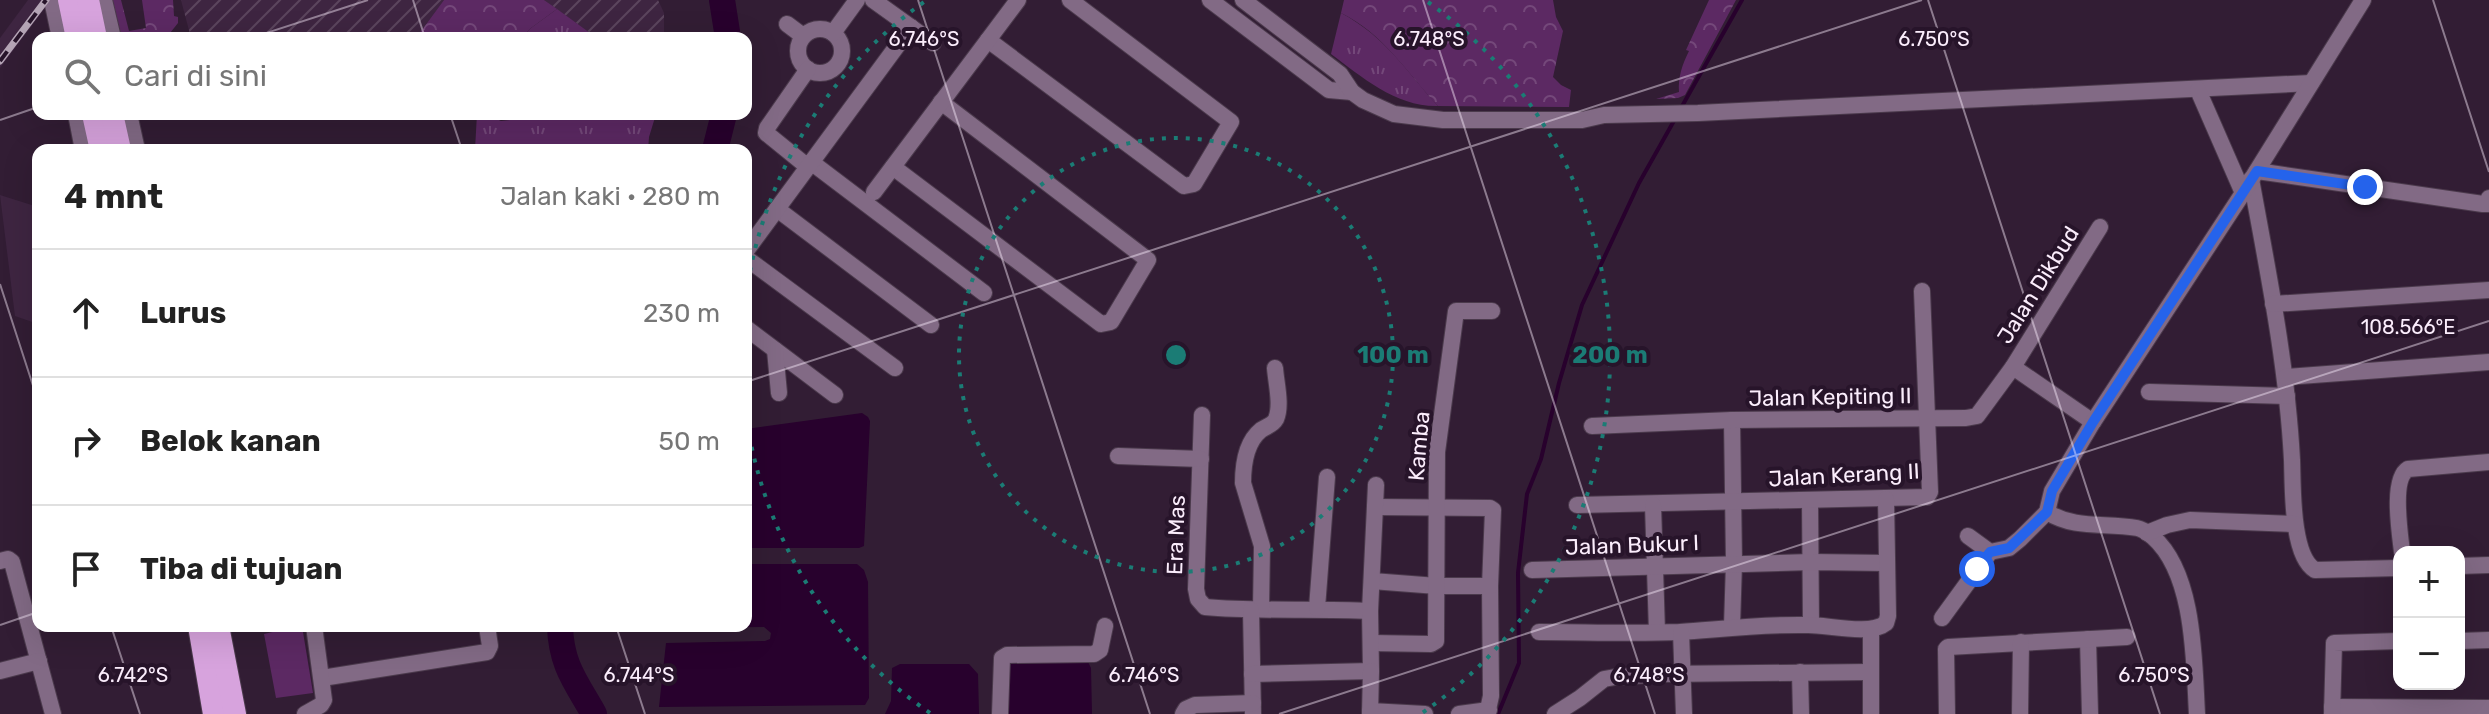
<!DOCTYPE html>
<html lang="id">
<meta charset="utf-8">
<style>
body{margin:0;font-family:Rubik,sans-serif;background:#f6f6f6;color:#222}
.controls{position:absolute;right:24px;bottom:24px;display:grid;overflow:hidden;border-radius:16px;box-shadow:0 8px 32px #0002}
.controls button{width:72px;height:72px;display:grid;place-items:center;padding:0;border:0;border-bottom:2px solid #e0e0e0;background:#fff;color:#222;font:40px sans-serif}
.stop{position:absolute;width:24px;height:24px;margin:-18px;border:6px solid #2563eb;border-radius:50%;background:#fff}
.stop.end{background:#2563eb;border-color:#fff;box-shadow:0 2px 8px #0008}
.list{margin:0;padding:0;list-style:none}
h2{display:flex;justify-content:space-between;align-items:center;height:104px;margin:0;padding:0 32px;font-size:34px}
h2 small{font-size:26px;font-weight:400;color:#767676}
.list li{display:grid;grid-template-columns:52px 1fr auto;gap:24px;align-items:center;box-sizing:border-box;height:128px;padding:0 32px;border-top:2px solid #e0e0e0}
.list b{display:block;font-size:30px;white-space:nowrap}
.list em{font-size:26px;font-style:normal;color:#767676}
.icon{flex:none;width:44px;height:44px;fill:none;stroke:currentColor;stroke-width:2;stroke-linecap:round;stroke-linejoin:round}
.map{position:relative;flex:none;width:2489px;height:714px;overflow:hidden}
.search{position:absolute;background:#fff;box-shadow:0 8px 32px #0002;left:32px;top:32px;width:720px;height:88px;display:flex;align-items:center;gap:20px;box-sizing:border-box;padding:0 28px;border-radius:16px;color:#767676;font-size:30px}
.panel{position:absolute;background:#fff;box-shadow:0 8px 32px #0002;left:32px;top:144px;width:720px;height:488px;border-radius:16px}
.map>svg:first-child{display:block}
.built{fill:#3e2541}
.industrial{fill:url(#industrial-furrows)}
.grass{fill:url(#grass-tufts)}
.forest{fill:url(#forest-crowns)}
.garden{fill:#5c2963}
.water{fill:#28012d}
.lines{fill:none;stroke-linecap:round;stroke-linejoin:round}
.stream{stroke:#28012d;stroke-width:4}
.river{stroke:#28012d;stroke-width:26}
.minor-casing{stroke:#4b3a4c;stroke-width:18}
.highway-casing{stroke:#4b3a4c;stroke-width:24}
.minor{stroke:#826a85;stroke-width:16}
.highway{stroke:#d7a3dd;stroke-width:22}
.rail-casing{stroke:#b5a5b6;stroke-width:7}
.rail{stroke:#27142a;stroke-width:4;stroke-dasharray:12;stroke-linecap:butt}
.route{stroke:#2563eb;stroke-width:10}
.ticks{fill:none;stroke:#fbedfc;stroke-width:2;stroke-opacity:0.45}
.ring{fill:none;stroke:#1b7c75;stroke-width:4;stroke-dasharray:4 8}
.labels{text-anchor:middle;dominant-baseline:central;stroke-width:8;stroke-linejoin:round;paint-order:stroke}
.street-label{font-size:22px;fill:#fbedfc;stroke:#27142a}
.ticks-label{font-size:20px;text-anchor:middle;fill:#fbedfc;stroke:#27142a;stroke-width:8;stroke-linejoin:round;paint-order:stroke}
.centre{fill:#1b7c75;stroke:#27142a;stroke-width:4}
.ring-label{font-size:24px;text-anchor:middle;font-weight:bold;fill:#1b7c75;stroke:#27142a;stroke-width:8;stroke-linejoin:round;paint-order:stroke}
</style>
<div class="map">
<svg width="2489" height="714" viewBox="0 0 2489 714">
<defs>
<pattern id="industrial-furrows" width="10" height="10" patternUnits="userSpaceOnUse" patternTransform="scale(2)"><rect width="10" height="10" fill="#3e2541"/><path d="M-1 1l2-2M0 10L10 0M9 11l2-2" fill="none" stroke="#5b455d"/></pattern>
<pattern id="grass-tufts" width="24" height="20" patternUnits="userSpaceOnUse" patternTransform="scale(2)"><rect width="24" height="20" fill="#5c2963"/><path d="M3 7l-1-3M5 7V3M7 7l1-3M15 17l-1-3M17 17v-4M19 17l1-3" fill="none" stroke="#74487a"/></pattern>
<pattern id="forest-crowns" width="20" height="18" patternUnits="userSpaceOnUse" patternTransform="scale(2)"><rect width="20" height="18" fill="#5c2963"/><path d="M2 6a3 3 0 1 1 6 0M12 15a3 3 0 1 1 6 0" fill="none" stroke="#74487a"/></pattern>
</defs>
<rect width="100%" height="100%" fill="#321d34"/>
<g class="built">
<path d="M28 0H51L0 68V38Z"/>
<path d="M0 195 38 207V324L15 316Z"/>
</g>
<g class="industrial">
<path d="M181 0H444L416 38H189L190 34Z"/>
<path d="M544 0H658L664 13V38H597Z"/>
</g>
<g class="grass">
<path d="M557 9 597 38H521L531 28Z"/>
<path d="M1341 13C1386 37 1405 70 1438 106 1396 107 1362 77 1331 54Z"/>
<path d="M477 114H485L501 121 517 119 519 114H656L649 137 648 150H475Z"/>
</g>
<g class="forest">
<path d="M111 0H121L129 31 146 28 142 0H173L174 16 178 17V23L166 38H161L152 32V38H119Z"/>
<path d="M444 0H544L557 9 531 28 521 38H416Z"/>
<path d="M1344 0H1553L1556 17 1563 31 1553 77 1561 85 1571 90 1569 107 1438 106C1407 73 1383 33 1341 13Z"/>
<path d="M1709 0H1736L1685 95 1678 98 1656 99 1679 92C1678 77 1682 65 1689 51L1686 50Z"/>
</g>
<path class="garden" d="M281 626H302L313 693 276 698 264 634 281 630Z"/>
<g class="water">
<path d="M862 413 868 417 870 421 864 546 859 548H746V429Z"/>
<path d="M746 564H857L864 570 868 582 869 698 865 705 659 707 666 643 765 641 770 639 771 633 764 627 667 628 746 626Z"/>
<path d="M1005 662H1088L1091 668 1092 714H1005Z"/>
<path d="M900 664H969L978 674 979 714H885L891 701 892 668Z"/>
</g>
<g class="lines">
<g class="stream">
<path d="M1681 108 1742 0"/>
<path d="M1498 714 1519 663 1518 573 1527 494 1541 459 1559 383 1582 305 1639 183 1675 119"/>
</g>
<g class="river">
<path d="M722 0 728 38"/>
<path d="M715 150 724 114"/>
<path d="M560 626C561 665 576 682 594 714"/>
</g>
<g class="minor-casing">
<g id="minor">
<path d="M52 0 60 38"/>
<path d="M104 0 113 38"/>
<path d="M873 0 933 43"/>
<path d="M1210 0 1329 90 1352 92"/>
<path d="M1243 0 1340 74 1352 92 1363 100 1394 114 1443 120H1582L1604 115 1698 113 2311 83"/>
<path d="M787 24 803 36"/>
<circle cx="820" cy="51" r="22"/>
<path d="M833 33 857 0"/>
<path d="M988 40 1184 186 1194 184 1231 122 1070 0"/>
<path d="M808 69 767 128 766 133 808 167"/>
<path d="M2198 90 2243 193"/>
<path d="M76 114 83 150"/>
<path d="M129 114 137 150"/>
<path d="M811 162 984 293"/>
<path d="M893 167 1101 324 1111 322 1148 260 941 102"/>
<path d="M2257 171 2483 204H2488L2489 198"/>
<path d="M2251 179C2268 272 2287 365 2292 460 2293 486 2291 556 2315 570L2399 568"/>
<path d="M874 192 1018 0"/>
<path d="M777 209 931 325"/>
<path d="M746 251 911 27"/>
<path d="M746 258 895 368"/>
<path d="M2273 304 2489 290"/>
<path d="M746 328 835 395"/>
<path d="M775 350 779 393"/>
<path d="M2013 367 2093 422"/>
<path d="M2286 377 2489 362"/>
<path d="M2149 392 2287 396"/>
<path d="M1202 415 1196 589 1198 599 1205 607C1260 612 1315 608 1370 611"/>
<path d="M1732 420 1734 563 1732 626"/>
<path d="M1592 426 1732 420 1966 418 1977 416 2013 367 2100 227"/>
<path d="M1118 456 1201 459"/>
<path d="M1810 500 1811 625"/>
<path d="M1577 505 1927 497 1930 492 1922 291"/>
<path d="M1653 505 1657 632"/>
<path d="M1375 507 1490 508 1493 510 1490 586 1491 696 1487 714"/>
<path d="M2047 512C2076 530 2105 522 2137 528 2143 529 2148 533 2153 537 2195 574 2194 662 2197 714"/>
<path d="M2147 533 2167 525 2190 520 2295 524"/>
<path d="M1968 536 1990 552 2009 548 2020 539 2047 512 2052 491 2093 422 2243 193 2363 0"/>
<path d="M2402 552C2400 534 2391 479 2408 469L2489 462"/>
<path d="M0 561 8 559 12 562 53 714"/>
<path d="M2459 566 2489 565"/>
<path d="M1532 570 1811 562 1886 563"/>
<path d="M1372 581 1437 586H1490"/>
<path d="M1317 608 1327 477"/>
<path d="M1261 609 1262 546 1243 483C1243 464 1246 442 1261 430 1267 426 1273 425 1276 419 1282 405 1276 383 1275 368"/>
<path d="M1251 610 1253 714"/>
<path d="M1942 618 1990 552"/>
<path d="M1539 632C1585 632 1633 634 1680 632 1723 629 1765 624 1808 625 1829 625 1870 636 1886 623L1888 616 1886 499"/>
<path d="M1681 632 1684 714"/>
<path d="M2088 639 2090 714"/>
<path d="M2459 641 2489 640"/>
<path d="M1371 643 1431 644 1436 641 1437 452 1456 311H1492"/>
<path d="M0 671 39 661"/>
<path d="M1800 672 1801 714"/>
<path d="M1252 674 1371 671 1370 611 1376 485"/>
<path d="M322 678 487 652 490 646 487 626"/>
<path d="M2332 707 2489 708"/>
<path d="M1370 711 1425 714"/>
<path d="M305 714 321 705 324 700 314 626"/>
<path d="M1000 714 1002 658 1007 655 1094 654 1100 650 1105 626"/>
<path d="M1183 714 1186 709 1195 705 1253 703"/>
<path d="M1370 714 1371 671"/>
<path d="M1459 714 1489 710"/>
<path d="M1555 714 1580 698 1604 679 1615 677 1661 674 1870 672"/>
<path d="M1871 714V629"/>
<path d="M1947 714 1946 649 1948 647 2127 637"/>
<path d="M2020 714 2021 642"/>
<path d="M2332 714 2334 643 2399 641"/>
</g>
</g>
<g class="highway-casing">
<g id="highway">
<path d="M69 0 77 38"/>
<path d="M88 0 96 38"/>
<path d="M93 114 101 150"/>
<path d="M112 114 120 150"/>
<path d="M199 626 214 714"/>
<path d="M218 626 235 714"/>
</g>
</g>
<use href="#minor" class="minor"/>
<use href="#highway" class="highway"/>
<g class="rail-casing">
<path id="rail" d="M0 61 46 0"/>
</g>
<use href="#rail" class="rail"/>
</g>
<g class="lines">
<path class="route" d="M1977 569 1990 552 2009 548 2047 512 2052 491 2093 422 2257 171 2365 187"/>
</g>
<path class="ticks" d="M413 0 425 38M918 0 1150 714M1423 0 1655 714M1928 0 2160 714M2433 0 2489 172M251 38 368 0M450 114 462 150M0 120 38 107M0 284 38 401M746 382 1922 0M0 625 38 612M111 626 140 714M616 626 645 714M1279 714 2489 321"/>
<g class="ring">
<circle cx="1176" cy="355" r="217"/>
<path d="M930 713A434 434 0 0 1 746 415M746 295A434 434 0 0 1 924 2M1428 2A434 434 0 0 1 1422 713"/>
</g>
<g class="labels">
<g class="street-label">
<text transform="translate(2038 285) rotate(-58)">Jalan Dikbud</text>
<text transform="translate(1830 397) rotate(-1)">Jalan Kepiting II</text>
<text transform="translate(1419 446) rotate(-85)">Kamba</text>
<text transform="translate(1844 475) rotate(-3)">Jalan Kerang II</text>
<text transform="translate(1176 535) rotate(-88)">Era Mas</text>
<text transform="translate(1632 545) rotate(-2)">Jalan Bukur I</text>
</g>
</g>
<g class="ticks-label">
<text x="924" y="46">6.746°S</text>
<text x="1429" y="46">6.748°S</text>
<text x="1934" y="46">6.750°S</text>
<text x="2408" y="334">108.566°E</text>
<text x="133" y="682">6.742°S</text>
<text x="639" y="682">6.744°S</text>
<text x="1144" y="682">6.746°S</text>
<text x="1649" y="682">6.748°S</text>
<text x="2154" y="682">6.750°S</text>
</g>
<circle cx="1176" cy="355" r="12" class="centre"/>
<g class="ring-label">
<text x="1393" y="363">100 m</text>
<text x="1610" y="363">200 m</text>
</g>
</svg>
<div class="controls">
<button>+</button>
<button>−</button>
</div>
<div class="stop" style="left:1977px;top:569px"></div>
<div class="stop end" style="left:2365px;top:187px"></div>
<div class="search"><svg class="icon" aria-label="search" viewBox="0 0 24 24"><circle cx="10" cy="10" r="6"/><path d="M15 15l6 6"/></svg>Cari di sini</div>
<section class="panel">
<h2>4 mnt<small>Jalan kaki · 280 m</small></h2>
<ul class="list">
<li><svg class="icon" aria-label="ahead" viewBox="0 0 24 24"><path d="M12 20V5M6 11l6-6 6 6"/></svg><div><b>Lurus</b></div><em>230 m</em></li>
<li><svg class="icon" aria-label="right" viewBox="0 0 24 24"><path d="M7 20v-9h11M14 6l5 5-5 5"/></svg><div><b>Belok kanan</b></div><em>50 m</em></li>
<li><svg class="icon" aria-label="arrive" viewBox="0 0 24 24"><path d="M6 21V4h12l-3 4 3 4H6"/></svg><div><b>Tiba di tujuan</b></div></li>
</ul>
</section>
</div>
